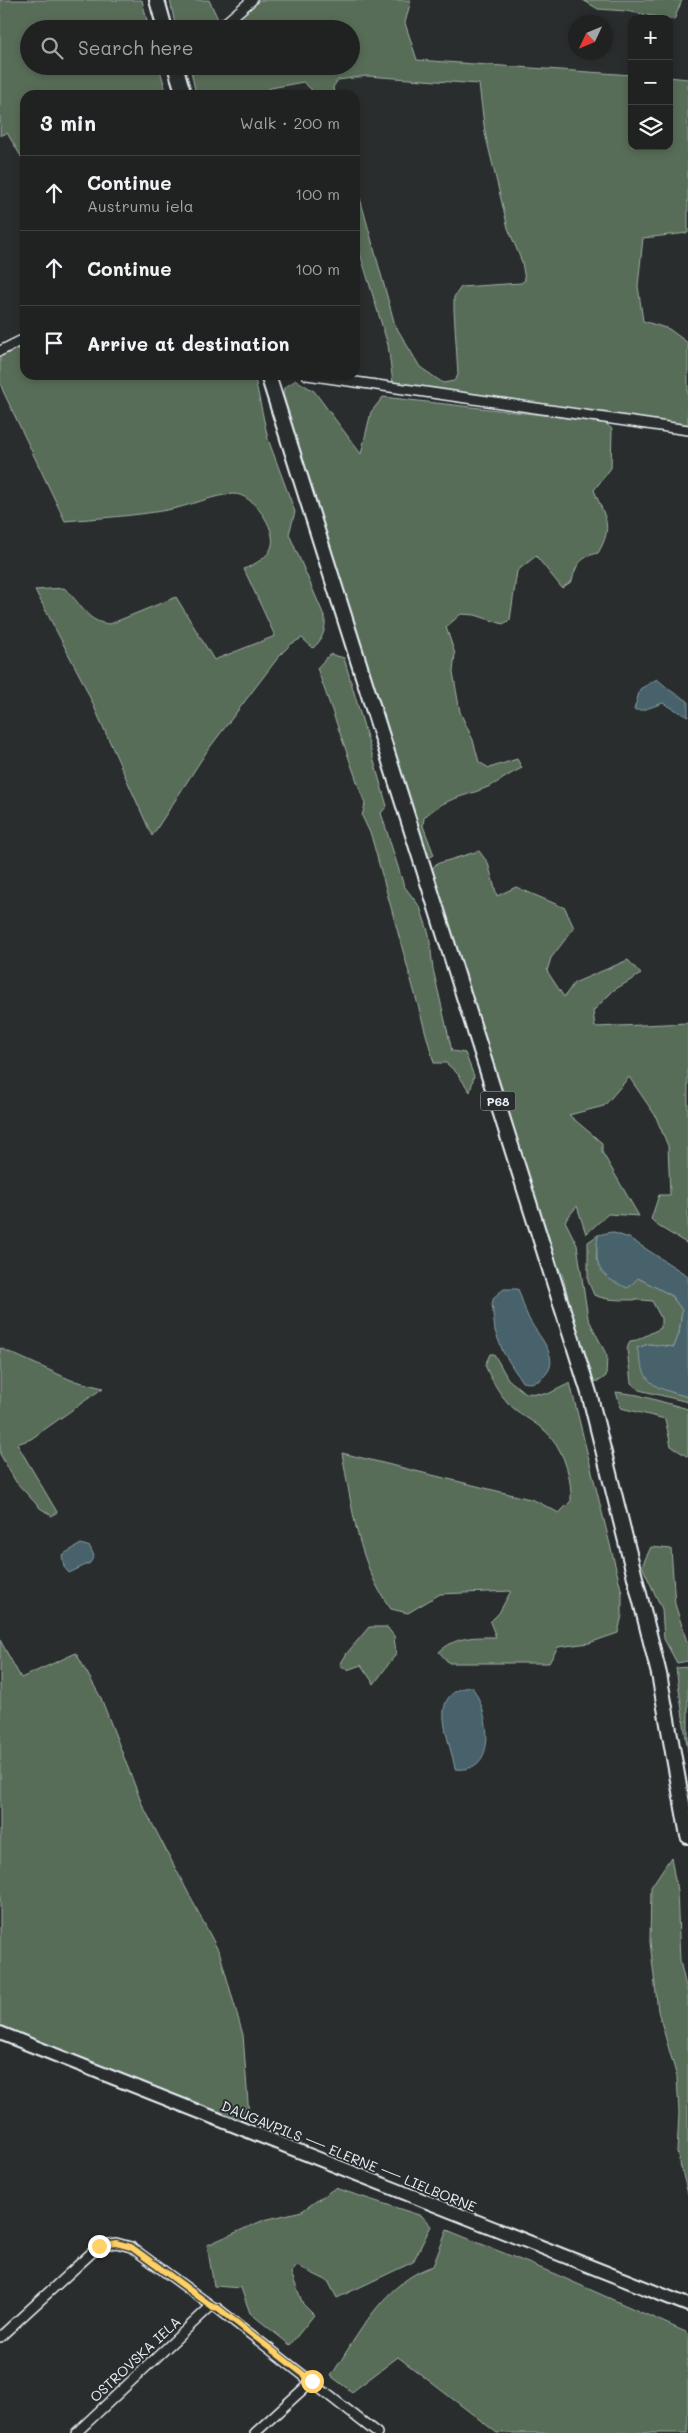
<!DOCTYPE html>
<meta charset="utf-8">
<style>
body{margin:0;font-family:Mali,sans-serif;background:#2d2f2f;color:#f1f3f6}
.controls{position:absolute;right:15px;top:15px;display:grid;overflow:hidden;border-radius:10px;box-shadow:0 2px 8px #0003}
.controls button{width:45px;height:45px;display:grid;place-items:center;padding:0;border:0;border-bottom:1px solid #3d3f40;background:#202222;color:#f1f3f6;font:25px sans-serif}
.compass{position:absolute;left:568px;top:15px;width:45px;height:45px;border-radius:50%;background:#202222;box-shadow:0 2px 8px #0003;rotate:226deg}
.stop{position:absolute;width:15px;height:15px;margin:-11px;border:4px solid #ffd166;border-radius:50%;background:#fff}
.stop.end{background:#ffd166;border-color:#fff;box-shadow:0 1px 5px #0008}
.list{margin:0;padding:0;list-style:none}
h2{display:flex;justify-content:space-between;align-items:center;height:65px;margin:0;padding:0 20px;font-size:21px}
h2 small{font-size:16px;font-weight:400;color:#a2a4a5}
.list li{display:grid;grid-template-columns:32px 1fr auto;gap:15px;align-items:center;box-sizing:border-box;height:75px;padding:0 20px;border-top:1px solid #3d3f40}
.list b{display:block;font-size:19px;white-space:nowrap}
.list p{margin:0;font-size:16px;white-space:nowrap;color:#a2a4a5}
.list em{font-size:16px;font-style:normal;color:#a2a4a5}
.icon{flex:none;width:28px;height:28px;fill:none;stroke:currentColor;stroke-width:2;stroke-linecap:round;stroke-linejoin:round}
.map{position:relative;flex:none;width:688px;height:2433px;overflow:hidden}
.search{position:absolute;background:#202222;box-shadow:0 2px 8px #0003;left:20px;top:20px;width:340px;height:55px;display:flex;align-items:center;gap:12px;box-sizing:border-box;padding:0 18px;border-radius:28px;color:#a2a4a5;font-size:19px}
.panel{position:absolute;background:#202222;box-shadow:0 2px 8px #0003;left:20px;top:90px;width:340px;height:290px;border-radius:15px}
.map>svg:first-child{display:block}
.green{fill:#596d58;stroke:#a0afa8}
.water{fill:#47626b;stroke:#879ba3}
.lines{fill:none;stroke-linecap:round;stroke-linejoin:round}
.minor-casing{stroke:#e8f1f8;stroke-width:12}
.secondary-casing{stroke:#e8f1f8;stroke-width:16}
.primary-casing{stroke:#e8f1f8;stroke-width:18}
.minor{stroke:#2a2d2e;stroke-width:9}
.secondary{stroke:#2a2d2e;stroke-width:12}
.primary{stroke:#2a2d2e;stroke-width:14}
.route{stroke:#ffd166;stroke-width:6}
.labels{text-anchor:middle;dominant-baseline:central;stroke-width:4;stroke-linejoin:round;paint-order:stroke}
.shield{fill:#2a2d2e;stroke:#afb6bb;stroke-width:1}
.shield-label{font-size:12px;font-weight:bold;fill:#e8f1f8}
.street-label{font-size:14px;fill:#e8f1f8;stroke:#2a2d2e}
</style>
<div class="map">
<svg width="688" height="2433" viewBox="0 0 688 2433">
<rect width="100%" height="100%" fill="#2a2d2e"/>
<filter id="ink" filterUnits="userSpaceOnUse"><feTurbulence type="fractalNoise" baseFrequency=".02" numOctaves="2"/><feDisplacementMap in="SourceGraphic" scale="10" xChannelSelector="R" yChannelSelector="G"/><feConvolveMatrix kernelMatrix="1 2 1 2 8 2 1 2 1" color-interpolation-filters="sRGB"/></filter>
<g filter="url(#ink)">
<g class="green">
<path d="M0 0H142L149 29H29V66H159L167 95H25V163L7 133 0 136Z"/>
<path d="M170 0H209L218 19 204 29H176Z"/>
<path d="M258 0H411L405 23 417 60 632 75V146H669V77L688 79V233L643 238 638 286 643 321 669 329 688 343V426L393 383 388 345 355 237V180L395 325 420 367 443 383 454 381 458 375 454 310V297L461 287 521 283 525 280 522 262 508 228 485 133 479 84 367 76 338 80 333 87 334 95H313L311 89 303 82 271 88 254 95H196L190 66H351V29H225Z"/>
<path d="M583 0H682L674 20 626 11 598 9Z"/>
<path d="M16 347H25V375H241L255 379 268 439 295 512 289 534 325 618C326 629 322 641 313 648L302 638 291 644 280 655 207 751 152 836 83 682 35 590 64 588C81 602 86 623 110 624L176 597 214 660 275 636 244 569C253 565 270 557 272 545 276 528 253 494 234 494 216 494 187 507 167 510 134 516 99 518 65 521L3 391 0 382V351Z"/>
<path d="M296 380 314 391 361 454 371 412 383 397 604 422 612 429 611 468 594 490C605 518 614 526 598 553 581 557 576 564 572 581L562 588 536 556 517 571 510 620 503 624 475 615 461 614 446 627 455 654 453 672 460 712 473 740 479 762 489 768 517 759 522 768C510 773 500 782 488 787 465 797 443 798 424 818L423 826 434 855 427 859 282 399 284 388Z"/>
<path d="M330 654 344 658 387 806 381 813 404 886 420 907 429 934 433 969 452 1051 465 1053 474 1076 470 1092 457 1073 446 1063H434L371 835 362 816 365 804 317 668Z"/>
<path d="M479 851 488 863 497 896 516 887 565 908 574 928 551 958 547 971 564 997 574 983 628 960 641 974 614 990 593 1011 595 1027 688 1023V1244L658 1226 651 1219 659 1195H670L668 1146 655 1115 629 1077 604 1106 569 1115 602 1143V1152L639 1216 608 1214 586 1234 577 1206 565 1221 577 1245 588 1318 607 1356 606 1376 601 1380 594 1382 589 1377 562 1274 550 1252 512 1123 429 873 436 864Z"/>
<path d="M598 1235 596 1260 628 1288 638 1278 671 1295 682 1310 679 1334 674 1347 649 1344 637 1348 665 1390 688 1397V1402L639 1390 631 1383 627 1349 630 1341 637 1340 661 1328V1318L652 1301C632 1298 612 1303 594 1295L588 1281V1242Z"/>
<path d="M0 1348 71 1380 103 1388 31 1439 17 1444 57 1512 52 1516 40 1508 16 1482 0 1454Z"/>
<path d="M490 1354H494L508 1379 525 1393 548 1394 570 1383 622 1593V1615L618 1633 589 1643 558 1647 549 1663H449L439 1652C456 1636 474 1637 496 1637L490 1622 499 1613 511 1591 440 1594 408 1613 391 1609C358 1564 352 1507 342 1453L534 1500 559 1513 571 1501C572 1480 565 1454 551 1437 542 1425 520 1416 509 1404 498 1392 491 1379 485 1365Z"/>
<path d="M616 1392 638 1395 688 1409V1457L671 1446 665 1419 621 1408Z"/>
<path d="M651 1547 671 1549 675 1604 688 1645V1661L677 1663 664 1639 662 1609 642 1566Z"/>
<path d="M369 1627H387L394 1636 396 1654 374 1684 361 1665 347 1670 340 1665 347 1653Z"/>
<path d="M0 1640 21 1678 76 1653 101 1698 142 1804 220 1954 243 2035 249 2116 245 2120H236L0 2027Z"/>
<path d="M688 1667V1752L676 1668Z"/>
<path d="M671 1857 677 1891 680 1961 688 1995V2194L677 2152 679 2113 677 2077 658 2011 650 1942 651 1887Z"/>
<path d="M335 2188 422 2216 431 2226 413 2262 337 2298 328 2281 297 2266 291 2273 303 2304 314 2315 290 2345 250 2313 241 2288 214 2286 207 2245 264 2220 302 2211Z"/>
<path d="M447 2230 555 2274 688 2333V2433H497L398 2357 352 2392 331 2376C358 2335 384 2282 433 2266Z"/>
</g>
<g class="water">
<path d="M657 679 671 691 688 701V717L663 703 643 710H634L640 689Z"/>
<path d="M611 1232 629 1238 688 1276V1397C651 1386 646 1387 637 1348L649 1344 674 1347 679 1334 682 1310 671 1295 638 1278 628 1288C596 1276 595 1265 598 1235Z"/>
<path d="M504 1289H518C522 1299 524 1309 529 1319 537 1335 561 1357 546 1374 539 1383 532 1384 522 1382L503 1352 495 1331 492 1304 494 1297Z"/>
<path d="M81 1544 90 1547 94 1556 90 1563 69 1573 64 1567 62 1555Z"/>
<path d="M472 1687C489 1711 500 1774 455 1769 451 1741 424 1691 472 1687Z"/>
</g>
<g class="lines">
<g class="minor-casing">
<g id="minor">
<path d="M218 29 252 0"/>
<path d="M0 351 20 341H25"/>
<path d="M307 375 688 430"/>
<path d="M0 2337 99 2246 116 2243 131 2247 213 2307 217 2308 377 2433"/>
<path d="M76 2433 209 2308 213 2307"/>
<path d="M255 2433 312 2381"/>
</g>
</g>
<g class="secondary-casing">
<path id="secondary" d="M0 2033 688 2305"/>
</g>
<g class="primary-casing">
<g id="primary">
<path d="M157 0 165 29"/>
<path d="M175 66 184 95"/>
<path d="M268 375 589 1393 659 1674 688 1836"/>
</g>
</g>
<use href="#minor" class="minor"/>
<use href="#secondary" class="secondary"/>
<use href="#primary" class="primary"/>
</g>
</g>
<g class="lines" filter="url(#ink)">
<path class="route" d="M99 2246 116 2243 131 2247 213 2307 218 2308 312 2381"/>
</g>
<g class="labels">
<rect class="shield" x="480.5" y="1091.5" width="35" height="19" rx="4"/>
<g class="shield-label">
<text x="498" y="1101">P68</text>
</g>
<g class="street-label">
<text transform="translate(349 2156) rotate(22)">DAUGAVPILS — ELERNE — LIELBORNE</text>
<text transform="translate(135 2359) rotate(-43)">OSTROVSKA IELA</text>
</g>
</g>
</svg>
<div class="controls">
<button>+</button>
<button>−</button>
<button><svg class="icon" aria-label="layers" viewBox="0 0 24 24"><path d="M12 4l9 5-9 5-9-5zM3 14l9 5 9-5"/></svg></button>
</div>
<svg class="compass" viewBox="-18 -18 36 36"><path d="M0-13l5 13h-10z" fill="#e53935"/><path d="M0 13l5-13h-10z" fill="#a2a4a5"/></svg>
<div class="stop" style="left:312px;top:2381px"></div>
<div class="stop end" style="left:99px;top:2246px"></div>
<div class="search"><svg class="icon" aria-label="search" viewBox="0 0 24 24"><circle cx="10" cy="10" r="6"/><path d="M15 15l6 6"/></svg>Search here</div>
<section class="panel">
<h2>3 min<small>Walk · 200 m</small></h2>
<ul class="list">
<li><svg class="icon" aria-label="ahead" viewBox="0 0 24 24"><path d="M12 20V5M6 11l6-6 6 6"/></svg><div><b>Continue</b><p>Austrumu iela</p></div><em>100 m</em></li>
<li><svg class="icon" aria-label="ahead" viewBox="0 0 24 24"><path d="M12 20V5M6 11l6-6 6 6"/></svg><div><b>Continue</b></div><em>100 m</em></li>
<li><svg class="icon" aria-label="arrive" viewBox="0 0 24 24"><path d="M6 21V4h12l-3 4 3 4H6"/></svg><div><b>Arrive at destination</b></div></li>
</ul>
</section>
</div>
